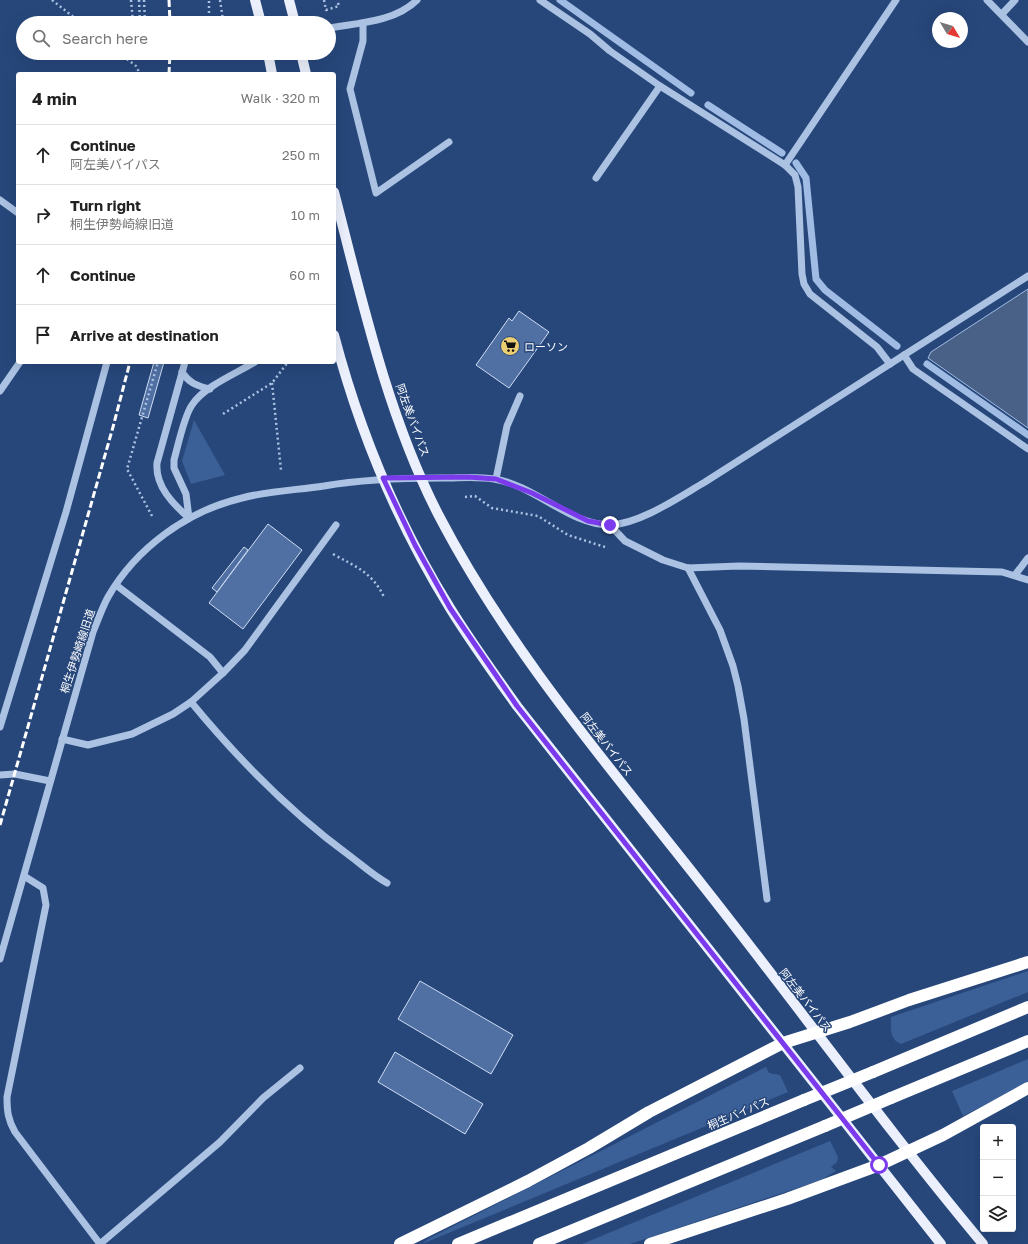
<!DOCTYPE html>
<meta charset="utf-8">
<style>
body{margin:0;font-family:"Golos Text","Noto Sans JP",sans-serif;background:#f6f6f6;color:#222}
.controls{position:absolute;right:12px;bottom:12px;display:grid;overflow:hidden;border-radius:4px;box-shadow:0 4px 16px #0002}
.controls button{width:36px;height:36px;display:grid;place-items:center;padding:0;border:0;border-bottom:1px solid #e0e0e0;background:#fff;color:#222;font:20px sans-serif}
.compass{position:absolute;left:932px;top:12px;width:36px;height:36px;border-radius:50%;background:#fff;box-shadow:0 4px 16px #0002;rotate:128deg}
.stop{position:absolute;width:12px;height:12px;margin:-9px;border:3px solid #7c3aed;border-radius:50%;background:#fff}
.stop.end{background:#7c3aed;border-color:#fff;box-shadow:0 1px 4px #0008}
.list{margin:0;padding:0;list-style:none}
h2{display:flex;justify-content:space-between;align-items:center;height:52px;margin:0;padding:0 16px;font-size:17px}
h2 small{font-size:13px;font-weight:400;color:#767676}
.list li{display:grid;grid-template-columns:26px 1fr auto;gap:12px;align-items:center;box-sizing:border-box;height:60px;padding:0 16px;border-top:1px solid #e0e0e0}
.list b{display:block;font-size:15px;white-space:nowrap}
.list p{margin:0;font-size:13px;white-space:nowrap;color:#767676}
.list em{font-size:13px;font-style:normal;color:#767676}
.icon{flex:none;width:22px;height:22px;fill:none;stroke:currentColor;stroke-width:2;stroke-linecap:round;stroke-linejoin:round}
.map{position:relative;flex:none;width:1028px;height:1244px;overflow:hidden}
.search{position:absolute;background:#fff;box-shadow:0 4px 16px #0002;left:16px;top:16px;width:320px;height:44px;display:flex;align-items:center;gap:10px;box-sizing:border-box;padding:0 14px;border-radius:22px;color:#767676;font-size:15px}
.panel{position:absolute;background:#fff;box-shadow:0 4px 16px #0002;left:16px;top:72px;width:320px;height:292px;border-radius:4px}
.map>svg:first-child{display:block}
.green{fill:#3b6098}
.water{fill:#4a6187;stroke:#a0bce4}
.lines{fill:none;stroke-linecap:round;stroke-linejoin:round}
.stream{stroke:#a0bce4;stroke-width:7}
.building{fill:#5070a3;stroke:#ceddf3}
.path{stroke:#abc2e3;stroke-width:2.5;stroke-dasharray:2 3;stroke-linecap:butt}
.minor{stroke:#abc2e3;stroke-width:7}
.major{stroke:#ebf0fc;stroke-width:10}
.highway{stroke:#fff;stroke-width:12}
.rail{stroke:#fff;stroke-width:3;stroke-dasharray:7 3;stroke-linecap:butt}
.highway-bridge{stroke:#fff;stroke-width:12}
.route{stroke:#7c3aed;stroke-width:5}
.labels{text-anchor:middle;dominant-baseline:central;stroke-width:3;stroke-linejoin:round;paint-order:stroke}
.poi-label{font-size:11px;fill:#fff;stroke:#27477b;text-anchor:start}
.street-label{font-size:11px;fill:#fff;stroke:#27477b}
</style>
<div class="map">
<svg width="1028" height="1244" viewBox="0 0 1028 1244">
<rect width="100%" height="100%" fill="#27477b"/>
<g class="green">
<path d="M194 420 225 475 191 484 182 461Z"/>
<path d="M1028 971V992L901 1044C889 1039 891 1028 891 1017Z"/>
<path d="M1028 1059V1083L963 1116 952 1091Z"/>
<path d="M766 1067 769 1073 780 1075 788 1092 422 1244 428 1239Z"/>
<path d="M830 1141 838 1157 837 1162 831 1167 836 1171 821 1180 630 1244H582Z"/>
</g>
<path class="water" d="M1028 289V428L928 358 931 352Z"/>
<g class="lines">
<g class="stream">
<path d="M560 0 691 93"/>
<path d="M708 105 782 153"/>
<path d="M796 163 806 178 816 279 825 290 897 346"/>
<path d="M927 364 1028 435"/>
</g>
</g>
<g class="building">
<path d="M519 311 549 332 509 388 476 365 509 318 512 321Z"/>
<path d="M154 362H164L148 418 139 415Z"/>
<path d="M268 524 302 550 243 629 209 603Z"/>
<path d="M244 547 248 550 217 592 212 588Z"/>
<path d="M420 981 513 1035 491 1074 398 1019Z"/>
<path d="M395 1052 483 1104 465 1134 378 1082Z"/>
</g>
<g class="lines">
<g class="path">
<path d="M52 0 81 23"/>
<path d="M131 0 133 23"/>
<path d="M139 0 140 23"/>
<path d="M144 0 145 23"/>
<path d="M220 0 223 20 235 19"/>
<path d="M324 0 326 10 339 6 337 0"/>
<path d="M209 23V0"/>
<path d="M119 53 136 66 140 74"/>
<path d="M272 383 281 470"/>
<path d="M223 414 272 383 288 362"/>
<path d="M465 497 475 496 492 508 538 516 568 535 608 548"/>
<path d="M152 516 127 469 158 362"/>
<path d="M333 554C356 567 372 572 384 597"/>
</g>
<g class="minor">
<path d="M540 0 590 34 610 51 660 86 785 165 795 175 798 187 802 274 804 284 810 294 877 347 890 364"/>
<path d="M987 0 1028 42"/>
<path d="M1002 14 1015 0"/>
<path d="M363 23V41L350 89 376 193 449 142"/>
<path d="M329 28C358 23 395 22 417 0"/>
<path d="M785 165 896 0"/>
<path d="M596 178 660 86"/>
<path d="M0 200 18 213"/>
<path d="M904 355 913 369 1028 449"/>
<path d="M185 362 157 463C155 486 173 504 189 518"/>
<path d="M182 372C189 383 197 386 210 389"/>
<path d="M0 391 20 362"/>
<path d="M496 479 507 426 520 396"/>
<path d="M189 518 186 494 174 468V460C178 446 184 416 192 405 203 387 237 373 255 362"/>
<path d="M610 525 625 541 663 560 688 568 739 566 1002 572 1028 580"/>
<path d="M688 568 720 630 733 666 738 686 744 719 767 899"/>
<path d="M1015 575 1028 558"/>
<path d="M116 585 210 657 223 673"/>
<path d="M191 702C238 759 290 812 350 856 362 865 374 876 387 883"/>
<path d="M0 727 66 512 107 362"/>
<path d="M62 739 88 745 132 734 173 714 191 702 223 673 245 650 336 525"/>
<path d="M0 775 15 774 50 781"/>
<path d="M24 876 43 888 46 905 7 1097C7 1111 8 1120 15 1132L100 1244"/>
<path d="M0 959 93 632C98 620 102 608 108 597 136 548 187 511 242 498 268 491 297 490 324 486 364 479 402 478 442 478 460 478 477 476 494 479 535 485 569 525 610 525 640 524 679 497 705 482L1028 276"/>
<path d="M100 1244 220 1142 263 1098 300 1068"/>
</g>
<g class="major">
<path d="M255 0 261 23"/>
<path d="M289 0 295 23"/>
<path d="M268 53 272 74"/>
<path d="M301 53 306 74"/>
<path d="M334 192C362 300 387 414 438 514 509 651 610 767 704 887 798 1006 886 1128 983 1244"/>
<path d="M334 335C359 430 398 524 450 608 471 642 494 674 517 706L941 1244"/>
</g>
<g class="highway">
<path d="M873 1072 1028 1007"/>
<path d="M891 1098 1028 1041"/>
<path d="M400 1244 528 1181 589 1148 649 1112 783 1043 850 1022 909 1000 1028 962"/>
<path d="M458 1244 804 1100"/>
<path d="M539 1244 825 1126"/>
<path d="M650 1244 787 1199 879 1165 943 1135 1028 1088"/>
</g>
<g class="rail">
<path d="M169 0 170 23"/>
<path d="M169 74 170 53"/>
<path d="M0 825 113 427 130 362"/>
</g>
<g class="highway-bridge">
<path d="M804 1100 873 1072"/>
<path d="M825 1126 891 1098"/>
</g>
</g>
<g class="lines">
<path class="route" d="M610 525 588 521 532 493 496 479 468 477 383 478 415 545 450 608 517 706 879 1165"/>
</g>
<defs>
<g id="supermarket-disc" transform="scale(1)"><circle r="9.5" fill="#ebcf72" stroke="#27477b"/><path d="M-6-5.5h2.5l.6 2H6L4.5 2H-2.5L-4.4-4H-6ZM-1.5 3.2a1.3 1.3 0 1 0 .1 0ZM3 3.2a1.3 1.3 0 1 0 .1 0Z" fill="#111"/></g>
</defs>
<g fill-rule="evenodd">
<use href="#supermarket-disc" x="510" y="346"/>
</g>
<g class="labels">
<g class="poi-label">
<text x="524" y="346">ローソン</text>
</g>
<g class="street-label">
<text transform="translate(413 420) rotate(70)">阿左美バイパス</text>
<text transform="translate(77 651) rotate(-72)">桐生伊勢崎線旧道</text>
<text transform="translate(607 744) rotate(52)">阿左美バイパス</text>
<text transform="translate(806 1000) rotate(52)">阿左美バイパス</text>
<text transform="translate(738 1113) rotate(-23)">桐生バイパス</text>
</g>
</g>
</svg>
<div class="controls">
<button>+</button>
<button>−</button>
<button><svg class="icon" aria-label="layers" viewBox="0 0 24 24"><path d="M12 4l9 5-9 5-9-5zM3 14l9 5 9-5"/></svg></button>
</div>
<svg class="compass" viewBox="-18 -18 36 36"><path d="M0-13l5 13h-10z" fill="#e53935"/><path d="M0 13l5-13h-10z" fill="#767676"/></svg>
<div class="stop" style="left:879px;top:1165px"></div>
<div class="stop end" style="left:610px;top:525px"></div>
<div class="search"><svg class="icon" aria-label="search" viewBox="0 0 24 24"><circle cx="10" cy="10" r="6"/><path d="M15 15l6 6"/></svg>Search here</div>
<section class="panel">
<h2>4 min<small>Walk · 320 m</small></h2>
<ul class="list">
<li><svg class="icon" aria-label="ahead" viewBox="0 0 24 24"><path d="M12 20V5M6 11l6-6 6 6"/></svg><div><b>Continue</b><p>阿左美バイパス</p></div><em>250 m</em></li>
<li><svg class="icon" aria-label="right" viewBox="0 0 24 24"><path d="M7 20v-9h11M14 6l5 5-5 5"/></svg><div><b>Turn right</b><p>桐生伊勢崎線旧道</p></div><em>10 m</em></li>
<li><svg class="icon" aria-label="ahead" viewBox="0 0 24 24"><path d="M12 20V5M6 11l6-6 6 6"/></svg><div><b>Continue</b></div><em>60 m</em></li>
<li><svg class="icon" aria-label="arrive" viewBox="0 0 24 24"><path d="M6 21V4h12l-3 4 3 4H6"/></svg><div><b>Arrive at destination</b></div></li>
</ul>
</section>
</div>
